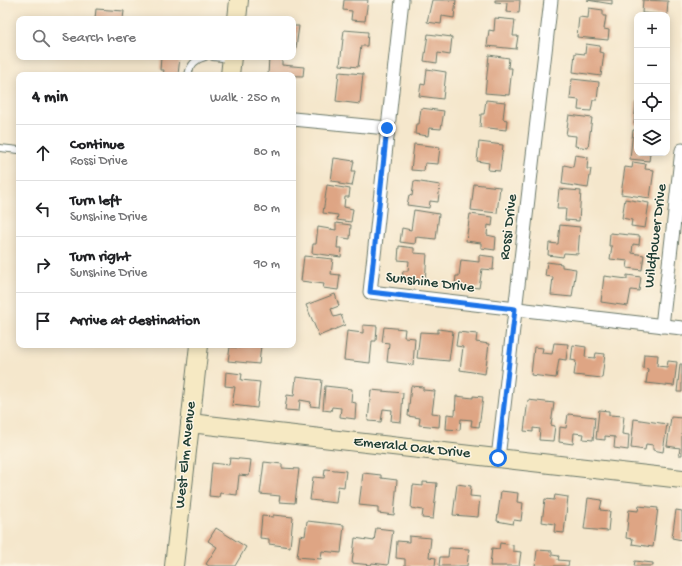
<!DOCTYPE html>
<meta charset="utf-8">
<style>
body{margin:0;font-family:"Gochi Hand",sans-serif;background:#f2f2f2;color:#202124}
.controls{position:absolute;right:12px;top:12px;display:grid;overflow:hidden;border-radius:8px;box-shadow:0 2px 10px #0003}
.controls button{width:36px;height:36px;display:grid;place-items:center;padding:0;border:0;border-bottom:1px solid #e0e0e0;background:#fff;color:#202124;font:20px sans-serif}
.stop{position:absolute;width:12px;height:12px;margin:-9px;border:3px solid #1a73e8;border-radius:50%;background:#fff}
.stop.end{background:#1a73e8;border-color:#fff;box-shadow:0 1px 4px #0008}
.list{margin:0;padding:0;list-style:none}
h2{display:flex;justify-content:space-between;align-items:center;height:52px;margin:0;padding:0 16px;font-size:17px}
h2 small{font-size:13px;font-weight:400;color:#757577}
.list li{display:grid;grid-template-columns:26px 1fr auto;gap:12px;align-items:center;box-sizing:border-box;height:56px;padding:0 16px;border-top:1px solid #e0e0e0}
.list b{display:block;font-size:15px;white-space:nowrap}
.list p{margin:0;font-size:13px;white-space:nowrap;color:#757577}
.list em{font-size:13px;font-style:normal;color:#757577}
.icon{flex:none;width:22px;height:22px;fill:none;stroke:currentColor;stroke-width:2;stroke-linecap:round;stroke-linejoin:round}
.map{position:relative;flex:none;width:682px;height:566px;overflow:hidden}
.search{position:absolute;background:#fff;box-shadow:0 2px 10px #0003;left:16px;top:16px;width:280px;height:44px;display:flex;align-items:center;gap:10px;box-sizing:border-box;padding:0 14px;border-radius:8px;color:#757577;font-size:15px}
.panel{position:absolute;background:#fff;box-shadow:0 2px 10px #0003;left:16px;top:72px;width:280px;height:276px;border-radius:8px}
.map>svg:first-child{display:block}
.building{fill:#dea584}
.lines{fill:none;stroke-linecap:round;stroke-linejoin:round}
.lane-casing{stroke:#6a7869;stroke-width:8}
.street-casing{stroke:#6a7869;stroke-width:15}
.secondary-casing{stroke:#6a7869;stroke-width:20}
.lane{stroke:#fff;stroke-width:6}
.street{stroke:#fff;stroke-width:13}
.secondary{stroke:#f6e9c3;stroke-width:18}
.route{stroke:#1a73e8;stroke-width:5}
.labels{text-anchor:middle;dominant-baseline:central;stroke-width:3;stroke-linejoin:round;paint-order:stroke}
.street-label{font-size:15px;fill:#1f3d34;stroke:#fcf5e5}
</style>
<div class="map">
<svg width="682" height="566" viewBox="0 0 682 566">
<rect width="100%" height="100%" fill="#fcf5e5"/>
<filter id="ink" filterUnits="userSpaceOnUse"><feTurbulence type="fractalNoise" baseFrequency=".025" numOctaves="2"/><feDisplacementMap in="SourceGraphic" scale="8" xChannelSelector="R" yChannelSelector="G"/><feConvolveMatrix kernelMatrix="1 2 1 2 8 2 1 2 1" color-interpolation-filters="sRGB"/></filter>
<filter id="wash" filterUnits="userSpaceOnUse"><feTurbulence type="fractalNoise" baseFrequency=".012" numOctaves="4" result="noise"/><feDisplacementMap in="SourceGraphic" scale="16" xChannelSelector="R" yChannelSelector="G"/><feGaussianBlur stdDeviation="0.9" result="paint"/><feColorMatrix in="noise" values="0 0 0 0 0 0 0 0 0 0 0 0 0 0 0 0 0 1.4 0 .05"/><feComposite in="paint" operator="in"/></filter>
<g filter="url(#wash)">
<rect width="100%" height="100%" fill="#f5e7cc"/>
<g id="blocks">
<g class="building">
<path d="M344 0H368L365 21 351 20 352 11 343 10Z"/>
<path d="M432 0H456L454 18 442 16 441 24 427 22Z"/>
<path d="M495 0H520L519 13 506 12 507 3 495 2Z"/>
<path d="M587 0H612V4Z"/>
<path d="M643 0 668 1 667 15 642 13Z"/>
<path d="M589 8 603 10V16H606L604 29 609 30 608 40 577 37 579 17 588 18Z"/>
<path d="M96 9 124 11 123 19H95Z"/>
<path d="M495 18 515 20 513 36H518L516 49 487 46 489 30 494 31Z"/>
<path d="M293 26H299L295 55 293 54Z"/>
<path d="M344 30 368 32 367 46H361L358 67 340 65Z"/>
<path d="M428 34 452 37 450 55 438 53 437 63 424 61Z"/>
<path d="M586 44 600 46 599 52 604 53 601 76 573 72 575 53 585 54Z"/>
<path d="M489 55 509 58 508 68H512L509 95 485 93Z"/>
<path d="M161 57H180L178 75H163L164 70H160Z"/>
<path d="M269 57 282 59V65L304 67 303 76 268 75Z"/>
<path d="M427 69 446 72 443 99 419 96 421 84 425 85Z"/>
<path d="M339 72 363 74 360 104 336 101Z"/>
<path d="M572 79 599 82 597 100H593L591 111 578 110 579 100 570 99Z"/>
<path d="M486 100 505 102 503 119 507 120 506 130 480 127 481 114H484Z"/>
<path d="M636 102H637V125L634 124Z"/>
<path d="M421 108 444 111 441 129 429 128 428 136 415 134 416 124H419Z"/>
<path d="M569 115 592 118 588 148 575 146 576 136 566 135Z"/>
<path d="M633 130H637V153H650L649 161 630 159Z"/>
<path d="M479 142 503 145 500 171 488 170 489 163 477 161Z"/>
<path d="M414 144 440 147 438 164 425 163 424 171 411 170Z"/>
<path d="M575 155 588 157 587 169H591L588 188 562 184 564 165 573 167Z"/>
<path d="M334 158 354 161 352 171H355L352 186 339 184 340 182 331 181Z"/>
<path d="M633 162 646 164 645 169 654 170 650 198 621 194 625 167 632 168Z"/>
<path d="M414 181 440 185 438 202 430 201 429 208 407 205 409 195 412 196Z"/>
<path d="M474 184 500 187 497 213 471 210Z"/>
<path d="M327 185 350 189 349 197H345L344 207 353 209 351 222 337 220 338 215 323 213Z"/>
<path d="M559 189 581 191 579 221 565 220 566 209H557Z"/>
<path d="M625 199 649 203 645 228 631 226 632 220 622 218Z"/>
<path d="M414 210 439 214 436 239 416 237 415 244 400 242 402 228 411 230Z"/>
<path d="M470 214 493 217 492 226 488 225 487 235 496 237 495 250 481 248V243L466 241Z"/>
<path d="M336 223 351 225 350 239 338 237 337 248H342L341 257 312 253 313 244H316L318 227 336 230Z"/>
<path d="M560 225 580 227 578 254 564 253 563 257 548 255 549 243 558 244Z"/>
<path d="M610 233 640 236 639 245 633 244 632 253 644 255 642 270 627 268 628 261 610 259 612 246H609Z"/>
<path d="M399 246 414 248V253L427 254 425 282 402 279 403 271H408L409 261 398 260Z"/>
<path d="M479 255 494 257 493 270 482 269 479 288 455 285 456 276H459L461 260 479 262Z"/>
<path d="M304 256 333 259 331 274 340 275 338 290 323 288 324 284 301 281Z"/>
<path d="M547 262 562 264V267L576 269 572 297 551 295 553 277 545 276Z"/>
<path d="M627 275 641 277 639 291 631 290 628 306 601 302 604 276 627 279Z"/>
<path d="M335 294 339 306 331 309 334 317 341 315 345 325 319 336 306 305Z"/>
<path d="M363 325 377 326 376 341H372L370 363 344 360 347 331 363 333Z"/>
<path d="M384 327 405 329 404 337 415 338 413 365 387 362 389 343 382 342Z"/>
<path d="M438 329 453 331 449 361 417 358 420 332 438 333Z"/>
<path d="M458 332 477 334 476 342 489 344 485 374 460 370 463 347 456 346Z"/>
<path d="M554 343 568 344 566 360 559 359 556 378 531 375 534 347 543 348 542 353 552 354Z"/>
<path d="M239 345H261L259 364 228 361 230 347 239 348Z"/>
<path d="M573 345 586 347 585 357 595 358 596 353 605 354 602 378 574 375 576 361 571 360Z"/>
<path d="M644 354 658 355 657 366 667 367 668 361 677 362 674 386 646 383 648 369 643 368Z"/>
<path d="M680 364H682V392H677Z"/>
<path d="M226 372 242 374 241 380 260 382 257 408 232 405 235 387 225 386Z"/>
<path d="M296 377 322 380 319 407 310 406 311 402 300 400 299 411 285 410 287 395 294 396Z"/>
<path d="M325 386 352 389 351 402 356 403 355 419 340 417 341 408 332 407 331 411 323 410Z"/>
<path d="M411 386 423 387V390L435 391 432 413 440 414 439 427 419 425 420 418 408 416Z"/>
<path d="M371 390 403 393 401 422 391 421 392 410 383 409 381 422 368 421Z"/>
<path d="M456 396 473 398V396L483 397 479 427 471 426 472 420 461 419 460 430 446 429 447 414 455 415Z"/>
<path d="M528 400 554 403 551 425 555 426 553 441 539 440 540 429 533 428V432L524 431Z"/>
<path d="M599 410 609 411V415L624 416 622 434 629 435 628 450 614 448 615 437 605 436V440L596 439Z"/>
<path d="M568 414 595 417 593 440 583 439 584 434 574 433 573 444 559 442 560 427 566 428Z"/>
<path d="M671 417 682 418V455H679L680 448 667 446Z"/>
<path d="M634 419 667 424 663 452 653 450V445L646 444 645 450 631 448Z"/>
<path d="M230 458 251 460 249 476 239 475 237 495 220 493 219 497 209 496 212 463 229 465Z"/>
<path d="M264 462 282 464V468L299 469 295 503 279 502 280 496 260 494Z"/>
<path d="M325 469 346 471 344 487 338 486 336 503 310 500 313 477 324 478Z"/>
<path d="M363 473 381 475V478L397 480 394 515 378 513V507L359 505Z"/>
<path d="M423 482 437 483 433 519 422 518 423 510 411 508 413 485 423 486Z"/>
<path d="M457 484 471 486 470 496 480 497 478 517 453 515Z"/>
<path d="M501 491 518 493 517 502 523 503 521 521 514 520 513 524 497 521Z"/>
<path d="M555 495 568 497 564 533 554 532 555 524 542 522 545 499 554 500Z"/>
<path d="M588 498 602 500 600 510 610 511 608 531 584 529Z"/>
<path d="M639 506 658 508 653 547 632 544 633 539 626 538 629 510 638 511Z"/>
<path d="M676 510 682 511V540L672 538Z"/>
<path d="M273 515 293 517 290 547 269 544V539L260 538 262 516 273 517Z"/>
<path d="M307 521 344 525 341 553 322 551 321 559 297 557 300 535 305 536Z"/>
<path d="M216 528 246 547 235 566H209L206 564 217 547 208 541Z"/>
<path d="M376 528 393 530 388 565 372 563 371 565 352 563 355 538 374 541Z"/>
<path d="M409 536 431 538 429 557 436 558 435 566H405V559L396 558 397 541 409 542Z"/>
<path d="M500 543 513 545V551L521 552 519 566H490L492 548 499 549Z"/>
<path d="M449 548 469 549 467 566H439L440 557H448Z"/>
<path d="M537 550 552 551V555L559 556 558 560 569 561 568 566H535Z"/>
<path d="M635 561 653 563V566H634Z"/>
</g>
</g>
</g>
<g filter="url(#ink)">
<use href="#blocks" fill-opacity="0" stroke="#6a7869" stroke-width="1"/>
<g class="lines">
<g class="lane-casing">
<g id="lane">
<path d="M213 57 231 59"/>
<path d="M188 75C190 65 195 59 205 57"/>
<path d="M0 148 19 150"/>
</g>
</g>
<g class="street-casing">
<g id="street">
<path d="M402 0 370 292 682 328"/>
<path d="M293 119 387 128"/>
<path d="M662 326 682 150"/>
<path d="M498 458 551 0"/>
</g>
</g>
<g class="secondary-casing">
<g id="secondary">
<path d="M237 19 239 0"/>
<path d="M230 75 232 57"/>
<path d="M190 423 682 479"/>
<path d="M174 566 199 345"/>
</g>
</g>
<use href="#lane" class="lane"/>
<use href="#street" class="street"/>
<use href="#secondary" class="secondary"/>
</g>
</g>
<g class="lines" filter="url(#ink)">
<path class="route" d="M387 128 370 292 515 309 498 458"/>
</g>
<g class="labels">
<g class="street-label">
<text transform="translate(509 227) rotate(-83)">Rossi Drive</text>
<text transform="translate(656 236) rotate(-83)">Wildflower Drive</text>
<text transform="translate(430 283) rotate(7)">Sunshine Drive</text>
<text transform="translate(412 448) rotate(6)">Emerald Oak Drive</text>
<text transform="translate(186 455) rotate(-84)">West Elm Avenue</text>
</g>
</g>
</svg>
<div class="controls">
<button>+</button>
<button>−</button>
<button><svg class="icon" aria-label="locate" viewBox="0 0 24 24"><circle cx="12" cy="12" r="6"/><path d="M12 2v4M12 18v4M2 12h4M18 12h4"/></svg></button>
<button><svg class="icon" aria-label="layers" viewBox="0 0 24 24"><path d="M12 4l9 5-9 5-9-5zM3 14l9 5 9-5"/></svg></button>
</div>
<div class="stop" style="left:498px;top:458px"></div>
<div class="stop end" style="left:387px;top:128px"></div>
<div class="search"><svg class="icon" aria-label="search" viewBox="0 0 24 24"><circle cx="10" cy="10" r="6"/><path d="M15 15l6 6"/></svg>Search here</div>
<section class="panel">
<h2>4 min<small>Walk · 250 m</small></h2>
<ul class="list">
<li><svg class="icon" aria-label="ahead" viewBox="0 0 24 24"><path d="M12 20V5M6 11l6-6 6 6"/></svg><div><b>Continue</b><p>Rossi Drive</p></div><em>80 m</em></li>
<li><svg class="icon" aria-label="left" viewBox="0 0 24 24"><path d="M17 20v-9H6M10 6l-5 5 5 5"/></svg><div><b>Turn left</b><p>Sunshine Drive</p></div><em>80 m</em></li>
<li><svg class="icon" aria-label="right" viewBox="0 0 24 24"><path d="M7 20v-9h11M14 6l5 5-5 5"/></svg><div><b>Turn right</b><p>Sunshine Drive</p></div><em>90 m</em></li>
<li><svg class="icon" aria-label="arrive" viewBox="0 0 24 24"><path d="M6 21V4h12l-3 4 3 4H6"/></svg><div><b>Arrive at destination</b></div></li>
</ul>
</section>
</div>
